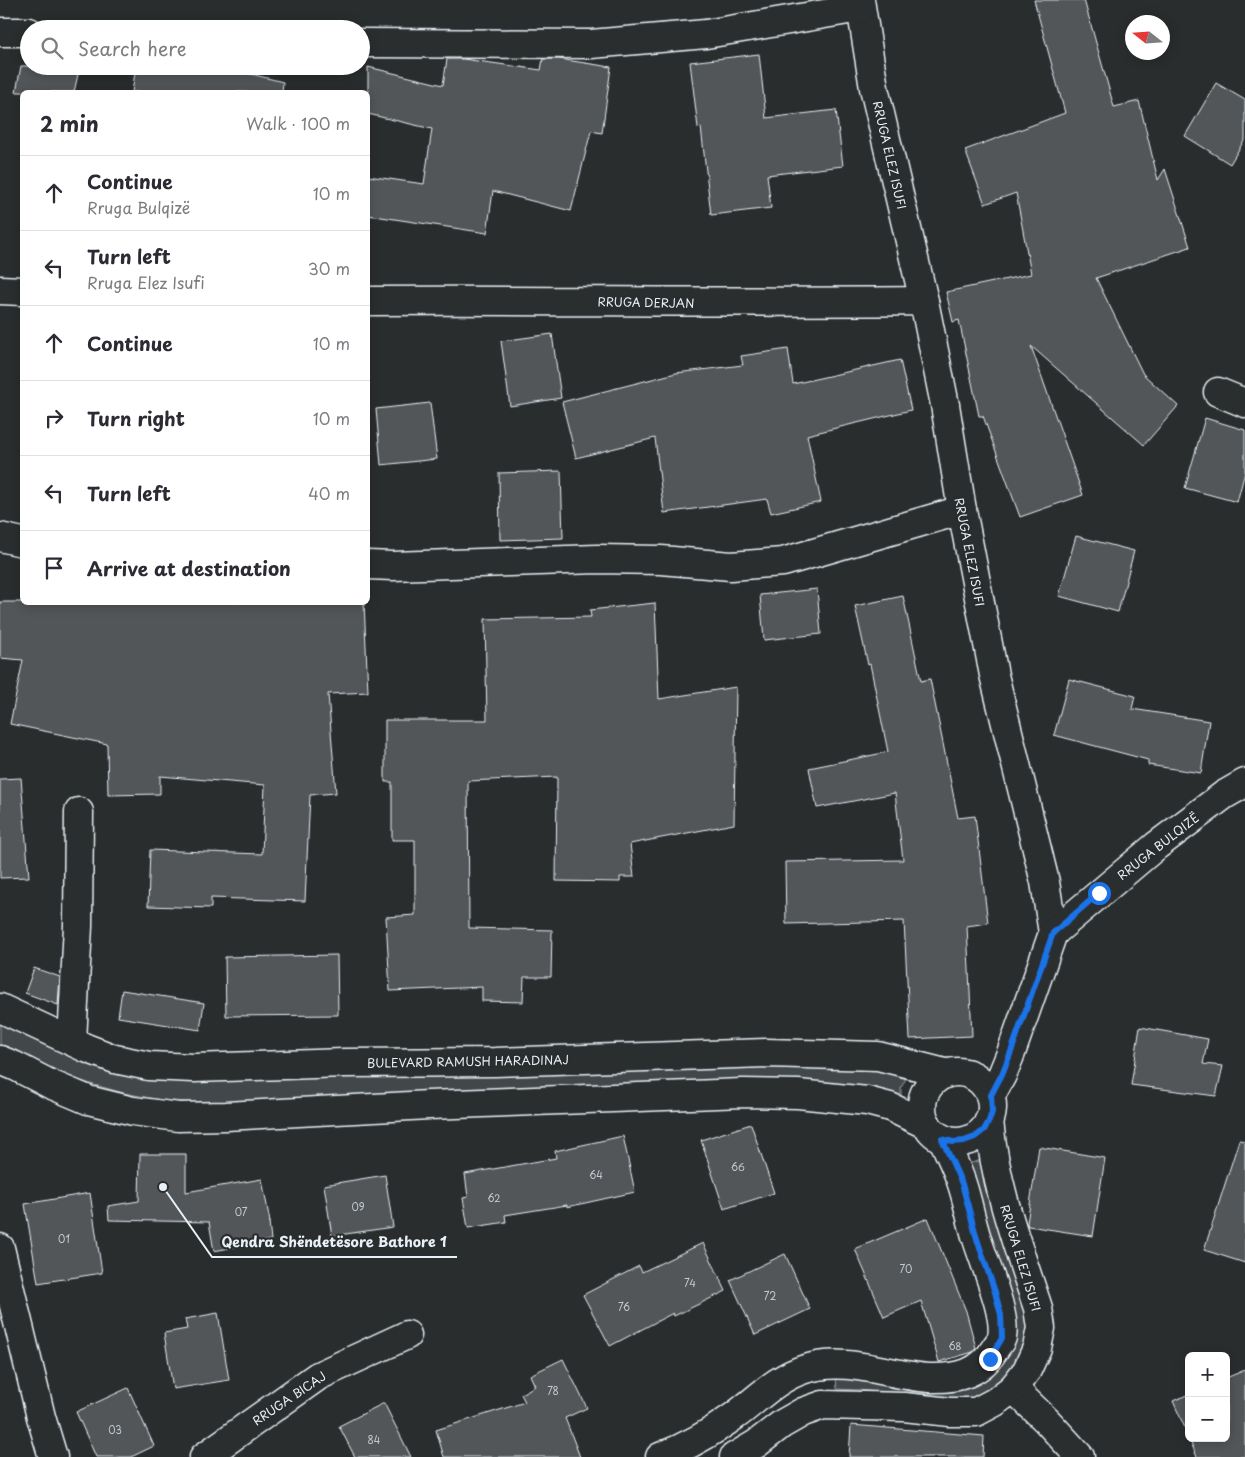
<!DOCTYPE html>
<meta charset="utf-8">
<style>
body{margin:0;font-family:"Playpen Sans",sans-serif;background:#f7f7f7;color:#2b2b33}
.controls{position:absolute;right:15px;bottom:15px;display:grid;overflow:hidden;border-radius:8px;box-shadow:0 2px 12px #0003}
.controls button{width:45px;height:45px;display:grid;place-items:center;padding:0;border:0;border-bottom:1px solid #e1e1e2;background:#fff;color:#2b2b33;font:25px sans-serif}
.compass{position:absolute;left:1125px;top:15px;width:45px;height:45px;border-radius:50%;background:#fff;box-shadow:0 2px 12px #0003;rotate:287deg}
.stop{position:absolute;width:15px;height:15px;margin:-11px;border:4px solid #1a73e8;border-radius:50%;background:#fff}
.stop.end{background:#1a73e8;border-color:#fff;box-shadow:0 1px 5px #0008}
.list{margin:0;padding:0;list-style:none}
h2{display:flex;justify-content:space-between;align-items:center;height:65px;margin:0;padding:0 20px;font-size:21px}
h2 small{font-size:16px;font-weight:400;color:#7c7c81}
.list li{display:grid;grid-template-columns:32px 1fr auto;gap:15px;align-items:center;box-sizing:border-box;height:75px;padding:0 20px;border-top:1px solid #e1e1e2}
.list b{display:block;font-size:19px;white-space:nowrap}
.list p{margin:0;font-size:16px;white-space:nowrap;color:#7c7c81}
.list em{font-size:16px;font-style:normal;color:#7c7c81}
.icon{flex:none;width:28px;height:28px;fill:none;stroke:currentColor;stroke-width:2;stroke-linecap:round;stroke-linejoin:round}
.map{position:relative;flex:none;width:1245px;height:1457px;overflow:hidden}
.search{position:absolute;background:#fff;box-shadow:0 2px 12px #0003;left:20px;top:20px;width:350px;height:55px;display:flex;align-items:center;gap:12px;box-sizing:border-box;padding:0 18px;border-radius:28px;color:#7c7c81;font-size:19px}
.panel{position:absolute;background:#fff;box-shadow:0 2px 12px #0003;left:20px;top:90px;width:350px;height:515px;border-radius:8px}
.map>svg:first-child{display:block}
.green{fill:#424648;stroke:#959ca0}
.building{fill:#535759;stroke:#e8f1f8}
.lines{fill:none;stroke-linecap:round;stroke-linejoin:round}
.minor-casing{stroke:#e8f1f8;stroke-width:31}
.minor{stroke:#2a2d2e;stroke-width:28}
.route{stroke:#1a73e8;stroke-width:6}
.labels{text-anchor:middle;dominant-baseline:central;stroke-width:4.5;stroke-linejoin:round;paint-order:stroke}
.number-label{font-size:10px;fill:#c3cad0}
.street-label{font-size:12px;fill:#e8f1f8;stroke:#2a2d2e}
.leader{fill:none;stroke:#e8f1f8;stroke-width:2}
.callout-dot{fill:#e8f1f8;stroke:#2a2d2e;stroke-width:2}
.callout-label{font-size:14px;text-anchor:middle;font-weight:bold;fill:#e8f1f8;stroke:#2a2d2e;stroke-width:4.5;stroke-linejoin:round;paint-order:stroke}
</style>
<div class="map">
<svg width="1245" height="1457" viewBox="0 0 1245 1457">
<rect width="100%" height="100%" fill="#2a2d2e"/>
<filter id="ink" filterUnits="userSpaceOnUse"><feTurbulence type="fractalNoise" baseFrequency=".02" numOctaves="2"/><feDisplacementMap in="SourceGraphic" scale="10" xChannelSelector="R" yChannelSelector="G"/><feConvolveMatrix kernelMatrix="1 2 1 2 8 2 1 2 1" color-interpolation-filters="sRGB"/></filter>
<g filter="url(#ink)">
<g class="green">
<path d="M0 1023 99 1063 763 1065 875 1069 906 1078 901 1088V1097L872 1087 834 1085 359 1097 199 1103 161 1100 124 1093 91 1084 63 1075 0 1046Z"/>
<path d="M981 1160 1029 1312 1028 1348 998 1391 967 1402 859 1390 837 1389 836 1378 876 1381 958 1390 987 1379 1002 1364 1013 1345 995 1256 968 1164Z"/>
</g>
<g class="building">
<path d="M1034 0H1084L1114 107 1139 101 1158 180 1165 169 1190 247 1096 278 1143 374 1178 406 1144 445 1031 346 1083 495 1020 517 983 416H979L959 320 953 322 946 292 1031 274 1016 193 985 204 965 150 1065 113Z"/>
<path d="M759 54 766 118 836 110 843 166 767 175 771 208 711 215 701 127 698 128 690 62Z"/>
<path d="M447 59H463L541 70 543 59H559L611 67 602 133 591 131 571 211 493 191 487 233 368 215V176L424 184 432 129 368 114V67L443 85Z"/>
<path d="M21 66H80L74 92H16Z"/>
<path d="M136 66H219L283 82 282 92H132Z"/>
<path d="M1216 83 1245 100V139L1230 164 1185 136Z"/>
<path d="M552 334 561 398 510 406 501 341Z"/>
<path d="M788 349 793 384 900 360 911 410 807 435 821 502 771 513 767 499 664 513 655 438 576 458 562 402 676 373 743 365 741 356Z"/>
<path d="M430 403 437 459 381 465 376 409Z"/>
<path d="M1205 418 1245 430V472L1237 502 1185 488Z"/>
<path d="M561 471 563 538 500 540 499 473Z"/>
<path d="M1076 536 1134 551 1118 612 1059 596Z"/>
<path d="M817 589 821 634 764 640 760 595Z"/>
<path d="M903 596 921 681 930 679 958 818 975 816 988 923 967 926 972 1036 910 1039 904 921 786 924 785 862 903 860 895 793 817 808 809 768 888 752 870 664 868 665 855 606Z"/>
<path d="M0 602H364L368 692 328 694 336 793 310 795 305 901 211 898V908L148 906 150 850 262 854 265 785 160 776V794L108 795 107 744 10 724 23 660 0 658Z"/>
<path d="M655 603 659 699 736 687 734 824 630 844 634 877H620V882L556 881 557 777 468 781 469 928 552 930 551 977H524L523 1002 482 1001V987L390 991 386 917 415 915V840H392V782H385V720H487L485 619 591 617 590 610Z"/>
<path d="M1069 679 1135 696 1132 709 1209 721 1201 773 1148 765V760L1054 735Z"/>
<path d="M21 778 29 877 0 878V779Z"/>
<path d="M337 955 338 1015 226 1016 225 957Z"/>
<path d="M34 968 60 977 58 1005 25 993Z"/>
<path d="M122 990 204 1003 200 1030 118 1017Z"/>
<path d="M1140 1027 1208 1039 1203 1064 1223 1066 1216 1096 1131 1085Z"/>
<path d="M751 1124 774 1193 724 1209 701 1140Z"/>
<path d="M623 1136 635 1192 567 1207V1205L505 1215 506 1222 468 1228 463 1198 468 1197 465 1174 556 1158 555 1151Z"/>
<path d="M1239 1140 1245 1141V1263L1204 1250Z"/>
<path d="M1039 1147 1105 1158 1093 1236 1028 1226 1027 1223Z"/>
<path d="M140 1154H186V1192L262 1179 270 1222H269L271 1240 214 1251 209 1222 109 1220 108 1206 139 1201Z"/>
<path d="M385 1175 393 1227 332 1236 324 1185Z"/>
<path d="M90 1193 102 1273 38 1283 25 1204Z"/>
<path d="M928 1218 966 1311 976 1348 973 1352 939 1362 921 1301 884 1317 855 1249Z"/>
<path d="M703 1243 726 1291 674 1316 673 1313 610 1346 583 1295 639 1266 642 1272Z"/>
<path d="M785 1254 810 1309 755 1335 730 1280Z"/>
<path d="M218 1313 229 1380 173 1389 164 1333 187 1329 185 1319Z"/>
<path d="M563 1359 587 1408 565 1418 580 1457H444L436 1430 525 1402 521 1394 535 1386 530 1375Z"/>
<path d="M1245 1370V1457H1197L1189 1438H1226V1378Z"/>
<path d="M128 1388 154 1446 131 1457H96L76 1412Z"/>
<path d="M1189 1394V1437L1173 1401Z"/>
<path d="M384 1403 411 1457H355L339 1426Z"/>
<path d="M851 1425 984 1436 983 1457H849Z"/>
</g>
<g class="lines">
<g class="minor-casing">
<g id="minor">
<path d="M860 0 874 88 924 301 945 405 962 510 994 675 1045 882 1053 933 1011 1053 1002 1075 991 1095"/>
<path d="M0 32H29"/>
<path d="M361 43 591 44 706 34 860 8"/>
<path d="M0 290 22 291"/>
<path d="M368 301C553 300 738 303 924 301"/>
<path d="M1218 392 1245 403"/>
<path d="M0 537 22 542"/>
<path d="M368 565 393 566 597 559 661 560 731 566 783 562 962 510"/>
<path d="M1053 933 1156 846 1224 795 1245 783"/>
<path d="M0 1008 86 1048 115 1059 149 1066 194 1068 344 1063 495 1062 766 1053 878 1056 945 1073"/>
<path d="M72 1041 78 926 79 812"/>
<path d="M0 1060 15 1066 50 1084 88 1100 133 1111 178 1117 226 1116 429 1105 743 1093 798 1094 867 1101 890 1107 927 1125"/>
<circle cx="957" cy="1107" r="35"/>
<path d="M0 1248 41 1417 53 1457"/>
<path d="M1013 1388 1047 1421 1080 1457"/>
<path d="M204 1457 318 1376 407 1335"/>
<path d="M660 1457C686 1447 711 1433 733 1417 757 1400 776 1378 805 1369 846 1356 887 1375 929 1378 957 1379 981 1374 996 1347 998 1344 1001 1341 1002 1337 1007 1314 984 1263 977 1239 971 1221 968 1202 962 1184 957 1168 949 1153 943 1139"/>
<path d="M734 1457 756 1444 782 1424 803 1412 823 1405 904 1407 950 1412H976L995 1402 1013 1388 1027 1370 1037 1348 1041 1328 1038 1308C1018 1247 995 1186 989 1121"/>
</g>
</g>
<use href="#minor" class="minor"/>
</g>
</g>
<g class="lines" filter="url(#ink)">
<path class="route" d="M990 1359 1002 1338 1001 1315 995 1292 977 1239 962 1184 942 1139 953 1142 964 1141 975 1137 984 1130 989 1121 992 1112 991 1095 1002 1074 1011 1052 1053 933 1099 893"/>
</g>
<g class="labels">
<g class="number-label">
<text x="738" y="1166">66</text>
<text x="596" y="1174">64</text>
<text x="494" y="1197">62</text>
<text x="358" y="1206">09</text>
<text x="241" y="1211">07</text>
<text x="64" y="1238">01</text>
<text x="906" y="1268">70</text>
<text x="690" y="1282">74</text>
<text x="770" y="1295">72</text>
<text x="624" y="1306">76</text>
<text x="955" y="1345">68</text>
<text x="553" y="1390">78</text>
<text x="115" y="1429">03</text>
<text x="374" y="1439">84</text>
</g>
<g class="street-label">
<text transform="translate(890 155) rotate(77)">RRUGA ELEZ ISUFI</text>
<text transform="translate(646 302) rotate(1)">RRUGA DERJAN</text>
<text transform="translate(970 552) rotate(79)">RRUGA ELEZ ISUFI</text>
<text transform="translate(1158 846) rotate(-38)">RRUGA BULQIZË</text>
<text transform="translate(468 1061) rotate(-1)">BULEVARD RAMUSH HARADINAJ</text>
<text transform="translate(1021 1258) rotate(73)">RRUGA ELEZ ISUFI</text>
<text transform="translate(289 1398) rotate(-34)">RRUGA BICAJ</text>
</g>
</g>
<path class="leader" d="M163 1187L212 1257H457"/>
<circle class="callout-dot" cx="163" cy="1187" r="5"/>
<g class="callout-label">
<text x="334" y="1247">Qendra Shëndetësore Bathore 1</text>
</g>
</svg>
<div class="controls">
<button>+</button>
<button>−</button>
</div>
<svg class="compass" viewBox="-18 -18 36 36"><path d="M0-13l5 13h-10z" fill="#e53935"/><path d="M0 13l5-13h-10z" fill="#7c7c81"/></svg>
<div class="stop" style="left:1099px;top:893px"></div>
<div class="stop end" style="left:990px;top:1359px"></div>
<div class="search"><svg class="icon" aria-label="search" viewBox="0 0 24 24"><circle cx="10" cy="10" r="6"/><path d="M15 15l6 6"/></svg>Search here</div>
<section class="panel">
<h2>2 min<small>Walk · 100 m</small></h2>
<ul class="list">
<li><svg class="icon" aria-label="ahead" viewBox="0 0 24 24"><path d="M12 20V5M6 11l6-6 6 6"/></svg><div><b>Continue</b><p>Rruga Bulqizë</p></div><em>10 m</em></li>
<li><svg class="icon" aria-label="left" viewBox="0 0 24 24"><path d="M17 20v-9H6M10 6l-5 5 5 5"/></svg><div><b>Turn left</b><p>Rruga Elez Isufi</p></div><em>30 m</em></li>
<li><svg class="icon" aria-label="ahead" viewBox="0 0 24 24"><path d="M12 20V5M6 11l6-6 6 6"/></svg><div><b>Continue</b></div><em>10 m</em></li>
<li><svg class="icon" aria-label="right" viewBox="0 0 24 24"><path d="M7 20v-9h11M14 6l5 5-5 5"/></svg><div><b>Turn right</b></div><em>10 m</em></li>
<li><svg class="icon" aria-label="left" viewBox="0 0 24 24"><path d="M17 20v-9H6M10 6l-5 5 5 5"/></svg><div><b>Turn left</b></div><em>40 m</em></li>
<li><svg class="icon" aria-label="arrive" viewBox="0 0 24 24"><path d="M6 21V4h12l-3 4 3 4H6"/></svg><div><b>Arrive at destination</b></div></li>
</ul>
</section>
</div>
